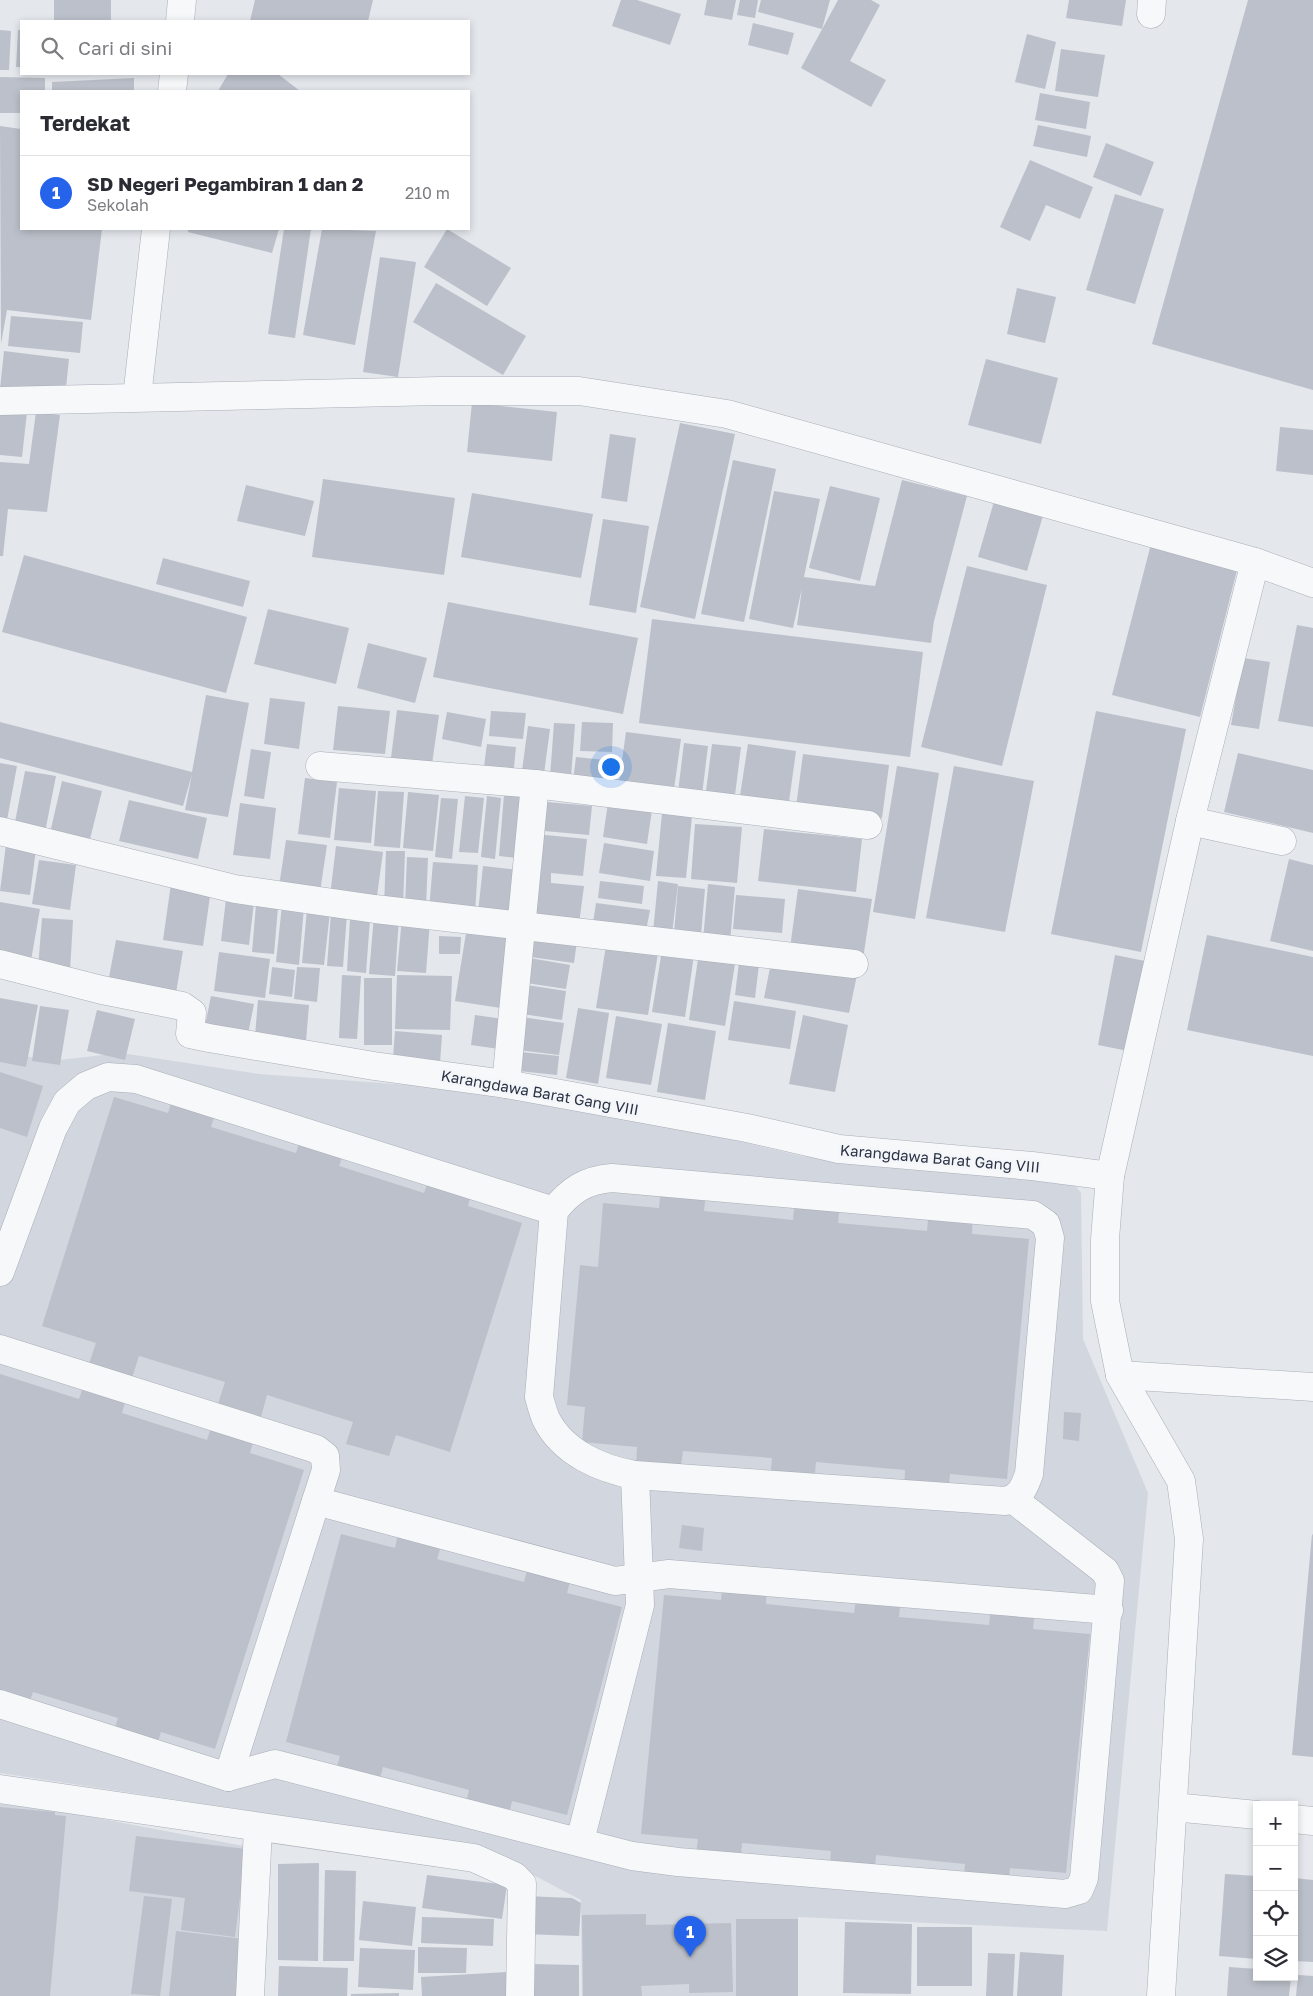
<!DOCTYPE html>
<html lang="id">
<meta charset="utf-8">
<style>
body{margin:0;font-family:"Golos Text",sans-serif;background:#f7f7f7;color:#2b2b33}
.controls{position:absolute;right:15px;bottom:15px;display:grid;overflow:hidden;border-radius:0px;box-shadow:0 2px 8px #0003}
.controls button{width:45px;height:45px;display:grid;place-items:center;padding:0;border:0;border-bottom:1px solid #e1e1e2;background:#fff;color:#2b2b33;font:25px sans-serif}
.you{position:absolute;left:610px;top:766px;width:18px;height:18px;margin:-12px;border:4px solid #fff;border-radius:50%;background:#1a73e8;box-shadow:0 0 0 8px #1a73e833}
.badge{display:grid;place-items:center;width:32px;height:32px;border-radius:50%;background:#2563eb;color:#fff;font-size:16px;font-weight:700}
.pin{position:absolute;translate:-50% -41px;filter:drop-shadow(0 1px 2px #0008)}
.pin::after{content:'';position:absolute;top:26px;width:18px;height:15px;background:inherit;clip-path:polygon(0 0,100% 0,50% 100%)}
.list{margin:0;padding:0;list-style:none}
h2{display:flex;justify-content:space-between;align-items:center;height:65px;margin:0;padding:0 20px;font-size:21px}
h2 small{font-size:16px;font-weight:400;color:#7c7c81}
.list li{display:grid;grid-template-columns:32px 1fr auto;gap:15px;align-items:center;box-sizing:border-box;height:75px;padding:0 20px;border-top:1px solid #e1e1e2}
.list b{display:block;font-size:19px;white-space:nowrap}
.list p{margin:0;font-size:16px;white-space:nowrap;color:#7c7c81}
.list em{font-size:16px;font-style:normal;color:#7c7c81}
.icon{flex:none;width:28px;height:28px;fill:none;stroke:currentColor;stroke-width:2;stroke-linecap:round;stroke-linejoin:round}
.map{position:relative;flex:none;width:1313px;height:1996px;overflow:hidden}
.search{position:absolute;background:#fff;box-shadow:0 2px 8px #0003;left:20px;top:20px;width:450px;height:55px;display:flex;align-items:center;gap:12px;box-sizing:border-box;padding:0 18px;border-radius:0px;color:#7c7c81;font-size:19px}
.panel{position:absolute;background:#fff;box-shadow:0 2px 8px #0003;left:20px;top:90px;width:450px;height:140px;border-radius:0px}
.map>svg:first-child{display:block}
.built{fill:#d2d6de}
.building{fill:#bbc0ca}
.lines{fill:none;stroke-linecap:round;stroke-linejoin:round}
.minor-casing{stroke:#a9aeb7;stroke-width:29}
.minor{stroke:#f7f8fa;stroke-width:28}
.labels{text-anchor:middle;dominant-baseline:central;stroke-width:5;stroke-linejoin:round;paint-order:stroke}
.street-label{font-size:15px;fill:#2b3445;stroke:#f4f6f9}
</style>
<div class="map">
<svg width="1313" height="1996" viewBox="0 0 1313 1996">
<rect width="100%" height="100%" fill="#e4e7ec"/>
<g class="built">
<path d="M0 1051 50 1061 121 1053 259 1074 544 1095 801 1156 1073 1183 1081 1193 1083 1339 1148 1493 1107 1931 798 1917V1996H582L581 1900 476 1845 0 1773Z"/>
<path d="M0 1804 55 1810 249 1847 241 1996H0Z"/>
</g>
<g class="building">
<rect x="54" y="0" width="57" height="21"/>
<path d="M255 0H373L368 21H250Z"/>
<path d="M621 0H637L681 14 670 45 612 26Z"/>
<path d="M707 0H736L732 20 704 15Z"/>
<path d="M740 0H758L755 18 737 15Z"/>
<path d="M761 0H830L822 29 758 12Z"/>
<path d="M838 0H871L880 5 850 61 886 80 871 107 801 68Z"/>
<path d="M1069 0H1126L1122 26 1066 18Z"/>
<path d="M1248 0H1313V390L1152 344Z"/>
<path d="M753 23 794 33 788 55 748 45Z"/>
<path d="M0 30 11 31 9 70H0Z"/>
<path d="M18 30H21V67H16Z"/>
<path d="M1027 34 1056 42 1045 89 1015 82Z"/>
<path d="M1061 49 1105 55 1098 97 1055 91Z"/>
<path d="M228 74H278L300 91H218Z"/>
<path d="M0 77 45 78V91H21V113H0Z"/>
<path d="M134 78V91H52V82Z"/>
<path d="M1040 93 1090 102 1086 129 1035 120Z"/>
<path d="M1038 125 1091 136 1087 157 1033 146Z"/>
<path d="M0 126 21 129V229H102L91 320 7 310 1 344Z"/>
<path d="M1106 143 1154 162 1141 196 1093 177Z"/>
<path d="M1030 160 1093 187 1080 219 1046 205 1030 241 1000 227Z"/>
<path d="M1115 194 1164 209 1135 304 1086 290Z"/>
<path d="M188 229H279L272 253 188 232Z"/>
<path d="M284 229H311L295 338 268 334Z"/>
<path d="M322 229 376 231 355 345 303 335Z"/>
<path d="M447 229 511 268 487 306 424 267Z"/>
<path d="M380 257 416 262 398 377 363 372Z"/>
<path d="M436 283 526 336 503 375 413 322Z"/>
<path d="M1017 288 1056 297 1045 343 1007 334Z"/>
<path d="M11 316 83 322 80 353 8 346Z"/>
<path d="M4 351 69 359 65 397 0 389Z"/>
<path d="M986 359 1058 378 1041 444 968 425Z"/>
<path d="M472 403 557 412 552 461 467 452Z"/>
<path d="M0 410 27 412 22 457 0 455Z"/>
<path d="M36 412 60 415 47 512 8 509 3 556H0V462L29 464Z"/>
<path d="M680 423 735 434 695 619 640 607Z"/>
<path d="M1280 427 1313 430V475L1276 471Z"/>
<path d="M610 434 636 438 627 502 601 498Z"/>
<path d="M733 460 776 469 744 622 701 614Z"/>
<path d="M323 479 455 498 444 575 312 557Z"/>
<path d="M902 480 967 496 934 621 931 643 797 625 802 588 793 628 749 619 774 491 820 499 804 577 875 586Z"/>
<path d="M246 485 314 501 305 536 237 521Z"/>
<path d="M830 486 880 498 860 581 809 568Z"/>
<path d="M472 493 593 514 581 578 461 557Z"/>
<path d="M995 498 1044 512 1027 571 978 557Z"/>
<path d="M603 519 649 526 636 613 589 605Z"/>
<path d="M1151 544 1238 566 1200 717 1112 695Z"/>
<path d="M24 555 247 617 226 693 2 632Z"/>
<path d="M163 558 250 581 243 607 156 584Z"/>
<path d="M967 566 1047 585 1002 766 921 747Z"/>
<path d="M448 602 638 638 623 714 433 677Z"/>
<path d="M268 609 349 628 336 684 254 664Z"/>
<path d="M652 619 923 652 910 757 639 723Z"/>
<path d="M1297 625 1313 628V727L1278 721Z"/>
<path d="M368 643 427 658 415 703 357 688Z"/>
<path d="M1243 658 1270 662 1259 729 1231 725Z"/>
<path d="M206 695 249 703 228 817 185 810 192 774 183 806 0 758V722L192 772Z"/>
<path d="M270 698 305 702 299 749 264 744Z"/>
<path d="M338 706 390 711 385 754 333 750Z"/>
<path d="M397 710 439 715 432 764 391 758Z"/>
<path d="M491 711 526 713 523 739 489 736Z"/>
<path d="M1096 711 1186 729 1141 952 1051 934Z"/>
<path d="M447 712 486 719 481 747 442 739Z"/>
<path d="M582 722 613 723 612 752 580 751Z"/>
<path d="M554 723 575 724 571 778 550 777Z"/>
<path d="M528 726 550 729 543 781 521 778Z"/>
<path d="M626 732 681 739 673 796 618 789Z"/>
<path d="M684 743 708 746 702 795 678 792Z"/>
<path d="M487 744 516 747 513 777 483 774Z"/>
<path d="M712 744 741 747 735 795 706 791Z"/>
<path d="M748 744 796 751 788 809 739 802Z"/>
<path d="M251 749 271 752 264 799 244 796Z"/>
<path d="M1238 753 1313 770V833L1224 812Z"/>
<path d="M803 754 889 765 882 818 796 807Z"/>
<path d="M576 757 605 760 601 792 572 788Z"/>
<path d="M0 763 17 766 7 820 0 818Z"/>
<path d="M897 766 939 773 915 919 873 912Z"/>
<path d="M954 766 1034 781 1005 932 926 918Z"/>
<path d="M25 771 56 776 45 832 14 827Z"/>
<path d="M305 778 337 782 330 838 298 834Z"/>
<path d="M62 781 102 791 89 843 50 833Z"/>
<path d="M339 788 376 791 371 843 334 840Z"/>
<path d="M378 791 404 792 400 848 374 846Z"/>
<path d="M408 792 439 795 433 851 403 848Z"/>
<path d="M504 795 532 797 526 859 499 856Z"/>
<path d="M465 796 484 798 478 853 459 852Z"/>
<path d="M487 796 501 798 495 859 481 857Z"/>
<path d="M441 798 458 799 452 859 435 857Z"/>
<path d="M129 800 207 818 198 859 119 841Z"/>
<path d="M547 802 592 806 589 835 544 831Z"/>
<path d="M240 803 276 808 270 859 233 855Z"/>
<path d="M608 803 652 810 647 844 603 837Z"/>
<path d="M662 813 692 816 686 878 656 876Z"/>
<path d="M695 824 742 827 737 883 691 879Z"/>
<path d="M764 829 862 839 856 892 758 881Z"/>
<path d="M535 834 587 839 583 876 551 873V883L584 886 579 924 525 917Z"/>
<path d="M286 840 327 845 319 899 278 893Z"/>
<path d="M604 843 654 851 650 881 599 873Z"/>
<path d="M6 845 36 849 30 895 0 891Z"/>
<path d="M336 846 383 852 376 903 330 896Z"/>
<path d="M386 851H405L403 908H384Z"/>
<path d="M407 857 428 858 426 906 405 905Z"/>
<path d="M1289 859 1313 865V951L1270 941Z"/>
<path d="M39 860 76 865 70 910 32 904Z"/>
<path d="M433 862 478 865 475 913 429 910Z"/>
<path d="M483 866 520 870 515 917 478 913Z"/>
<path d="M600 881 644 886 642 904 598 898Z"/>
<path d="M658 881 678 884 672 934 653 932Z"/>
<path d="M171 884 211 889 203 946 163 940Z"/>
<path d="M708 884 735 887 730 942 703 940Z"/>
<path d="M678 886 705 889 701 935 674 933Z"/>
<path d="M798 889 872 899 863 959 790 948Z"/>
<path d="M736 895 785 899 782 933 733 929Z"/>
<path d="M226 899 254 902 249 945 221 941Z"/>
<path d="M0 902 40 909 30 966 0 961Z"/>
<path d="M596 903 650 910 646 931 593 923Z"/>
<path d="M256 905 278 907 274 954 252 952Z"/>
<path d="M282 905 304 907 299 965 276 962Z"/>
<path d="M307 910 330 912 324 965 302 963Z"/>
<path d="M331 913 347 914 343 967 327 966Z"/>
<path d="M374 916 399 918 395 976 369 974Z"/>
<path d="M42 918 73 920 70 971 38 968Z"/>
<path d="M350 918 370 919 366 973 347 971Z"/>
<path d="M402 918 430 921 426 973 397 971Z"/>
<path d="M468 921 521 928 507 1009 455 1001Z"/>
<path d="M527 927 578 933 574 963 523 956Z"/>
<path d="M1207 935 1313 957V1056L1187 1030Z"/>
<path d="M439 936 461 937 460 954H439Z"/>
<path d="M607 939 659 947 648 1015 596 1008Z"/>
<path d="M116 940 183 951 175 999 107 988Z"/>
<path d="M662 950 694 955 685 1017 652 1012Z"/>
<path d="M219 952 270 959 265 998 214 991Z"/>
<path d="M740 954 760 956 755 998 735 995Z"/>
<path d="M1115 955 1145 961 1128 1051 1098 1045Z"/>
<path d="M524 957 570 965 566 989 520 982Z"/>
<path d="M772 958 857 975 849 1013 764 998Z"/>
<path d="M698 959 735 964 725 1026 689 1020Z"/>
<path d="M272 967 295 970 292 997 269 994Z"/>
<path d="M297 967 320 968 317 1002 294 999Z"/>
<path d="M342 975 361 976 357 1039 339 1038Z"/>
<path d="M397 975 452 976 450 1030 395 1029Z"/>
<rect x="364" y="978" width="28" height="67"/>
<path d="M520 984 566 991 562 1020 516 1013Z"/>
<path d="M211 996 254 1004 248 1034 205 1026Z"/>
<path d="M0 998 38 1005 26 1067 0 1062Z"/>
<path d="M258 1000 309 1005 306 1041 255 1036Z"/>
<path d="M734 1001 796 1011 790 1049 728 1040Z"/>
<path d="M40 1006 69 1010 60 1065 32 1061Z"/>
<path d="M578 1008 609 1013 598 1084 566 1078Z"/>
<path d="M97 1010 135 1019 125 1060 87 1051Z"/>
<path d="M475 1015 503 1019 499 1049 471 1045Z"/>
<path d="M803 1015 848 1025 835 1092 789 1084Z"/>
<path d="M514 1016 564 1023 559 1055 510 1049Z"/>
<path d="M616 1016 662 1024 651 1085 606 1078Z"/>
<path d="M668 1023 716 1031 705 1100 657 1092Z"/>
<path d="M395 1031 442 1035 440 1063 393 1059Z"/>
<path d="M511 1051 559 1056 557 1075 509 1070Z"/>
<path d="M0 1072 43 1086 27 1137 0 1128Z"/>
<path d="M174 1094 217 1107 211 1127 296 1153 302 1134 346 1147 339 1166 424 1193 431 1173 473 1186 468 1206 522 1223 450 1452 396 1435 389 1456 346 1444 353 1422 267 1395 261 1417 218 1404 225 1382 139 1356 132 1378 89 1364 96 1343 42 1326 114 1097 168 1113Z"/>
<path d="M661 1187 706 1191 704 1211 793 1220 795 1199 840 1203 838 1223 927 1231 929 1210 973 1214 972 1234 1029 1239 1007 1479 950 1474 948 1496 904 1492 905 1470 816 1462 814 1485 770 1480 772 1458 683 1451 680 1473 636 1469 637 1447 582 1442 585 1407 567 1405 580 1265 598 1267 603 1203 659 1208Z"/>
<path d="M0 1374 79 1399 86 1378 128 1392 122 1413 207 1440 214 1419 256 1432 250 1453 304 1470 215 1749 161 1732 154 1754 111 1740 118 1718 33 1692 26 1713 0 1705Z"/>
<path d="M1064 1412 1081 1413 1079 1441 1063 1439Z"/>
<path d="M400 1525 444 1536 437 1559 524 1582 530 1559 573 1570 567 1593 622 1607 567 1815 512 1801 507 1823 464 1812 469 1790 383 1767 377 1789 334 1778 340 1756 286 1742 341 1534 395 1548Z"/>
<path d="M682 1525 704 1528 702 1551 679 1548Z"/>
<path d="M1312 1534 1313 1535V1757L1292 1755Z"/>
<path d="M723 1580 767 1584 766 1604 854 1613 857 1592 901 1596 899 1617 989 1625 991 1605 1035 1608 1033 1629 1090 1634 1066 1873 1010 1868 1008 1890 963 1886 965 1864 876 1855 874 1878 829 1874 831 1851 742 1843 740 1866 695 1861 698 1839 641 1834 664 1595 721 1600Z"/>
<path d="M0 1807 55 1812V1815L66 1816 50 1996H0Z"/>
<path d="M136 1836 246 1849 235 1937 181 1930 185 1898 129 1891Z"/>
<path d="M319 1863 318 1961 278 1960V1864Z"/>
<path d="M325 1870 356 1871 354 1961H323Z"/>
<path d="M1225 1874 1257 1876V1959L1219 1956Z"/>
<path d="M427 1875 507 1885 502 1919 422 1908Z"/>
<path d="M1294 1878 1313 1880V1962L1294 1961Z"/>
<path d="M144 1896 172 1899 160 1996 131 1994Z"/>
<path d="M525 1896 572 1898 581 1903 579 1936 523 1934Z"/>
<path d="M363 1901 416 1907 412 1946 359 1940Z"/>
<path d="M646 1914V1925L731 1923 733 1992 689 1993V1984L641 1986 642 1996H583L582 1915Z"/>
<path d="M422 1917 494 1919 493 1946 421 1943Z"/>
<rect x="736" y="1919" width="62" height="77"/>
<path d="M845 1922 912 1924 911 1994 843 1993Z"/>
<rect x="917" y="1927" width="55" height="59"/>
<path d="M176 1931 244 1939 241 1996H169Z"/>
<path d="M418 1947 467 1948 466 1973H418Z"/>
<path d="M360 1948 415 1950 413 1990 358 1987Z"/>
<path d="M1020 1952 1064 1955 1062 1996H1017Z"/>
<path d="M988 1953 1015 1954 1013 1996H986Z"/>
<path d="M528 1964 579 1965V1996H528Z"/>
<path d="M279 1966 348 1968 347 1996H278Z"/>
<path d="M1229 1967 1257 1969V1977H1291L1289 1996H1227Z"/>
<path d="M507 1972V1996H422L421 1977Z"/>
<path d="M1298 1975 1313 1976V1996H1296Z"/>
<path d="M399 1993V1996H351V1994Z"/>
</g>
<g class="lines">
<g class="minor-casing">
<g id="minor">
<path d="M1151 14 1152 0"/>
<path d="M180 21 182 0"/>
<path d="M172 91 174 74"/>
<path d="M137 397 156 229"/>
<path d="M0 401 440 391H579L727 414 1255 562 1313 583"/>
<path d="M320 766 535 784 868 825"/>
<path d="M1190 821 1282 841"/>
<path d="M0 831 235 889 375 909 854 964"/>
<path d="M0 964 102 990 182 1006 192 1013 190 1034 209 1038 374 1066 506 1084 747 1128 839 1149 1032 1166 1110 1176"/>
<path d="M506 1084 535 784"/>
<path d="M612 1178 1033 1215 1046 1224 1050 1238 1029 1474C1024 1487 1021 1498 1005 1501L635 1475C601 1469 563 1453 546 1419 543 1412 541 1404 539 1397L554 1211C570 1190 586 1180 612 1178Z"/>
<path d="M0 1272 53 1128 67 1102 86 1086 108 1077 136 1079 554 1211"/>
<path d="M0 1349 316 1449 325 1456 326 1470 316 1501 615 1581 669 1574 1109 1610"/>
<path d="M1120 1375 1313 1387"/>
<path d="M0 1704 228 1777 275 1764 632 1856 678 1862 1065 1894 1079 1890 1084 1878 1110 1581 1105 1571 1014 1500"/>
<path d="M228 1777 316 1501"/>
<path d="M0 1789 474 1858 514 1876 522 1884 520 1996"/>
<path d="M1173 1807 1257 1815"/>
<path d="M1294 1819 1313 1821"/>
<path d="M580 1841 640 1605 635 1475"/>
<path d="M250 1996 258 1828"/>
<path d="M1161 1996 1189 1539 1181 1481 1120 1375 1105 1301V1239L1110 1176 1190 821 1255 562"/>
</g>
</g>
<use href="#minor" class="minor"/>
</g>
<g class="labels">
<g class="street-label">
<text transform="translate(540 1092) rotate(10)">Karangdawa Barat Gang VIII</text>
<text transform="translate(940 1158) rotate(5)">Karangdawa Barat Gang VIII</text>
</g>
</g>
</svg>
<div class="controls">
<button>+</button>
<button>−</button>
<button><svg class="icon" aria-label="locate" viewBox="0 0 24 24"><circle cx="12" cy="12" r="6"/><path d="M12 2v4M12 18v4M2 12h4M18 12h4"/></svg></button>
<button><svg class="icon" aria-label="layers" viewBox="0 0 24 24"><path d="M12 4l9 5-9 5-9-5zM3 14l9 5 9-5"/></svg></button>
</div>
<div class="you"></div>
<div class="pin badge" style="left:690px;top:1957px">1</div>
<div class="search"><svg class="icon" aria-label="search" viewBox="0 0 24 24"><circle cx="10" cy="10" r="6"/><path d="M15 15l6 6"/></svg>Cari di sini</div>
<section class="panel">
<h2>Terdekat<small></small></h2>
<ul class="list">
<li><span class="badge">1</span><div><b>SD Negeri Pegambiran 1 dan 2</b><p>Sekolah</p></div><em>210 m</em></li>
</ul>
</section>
</div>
